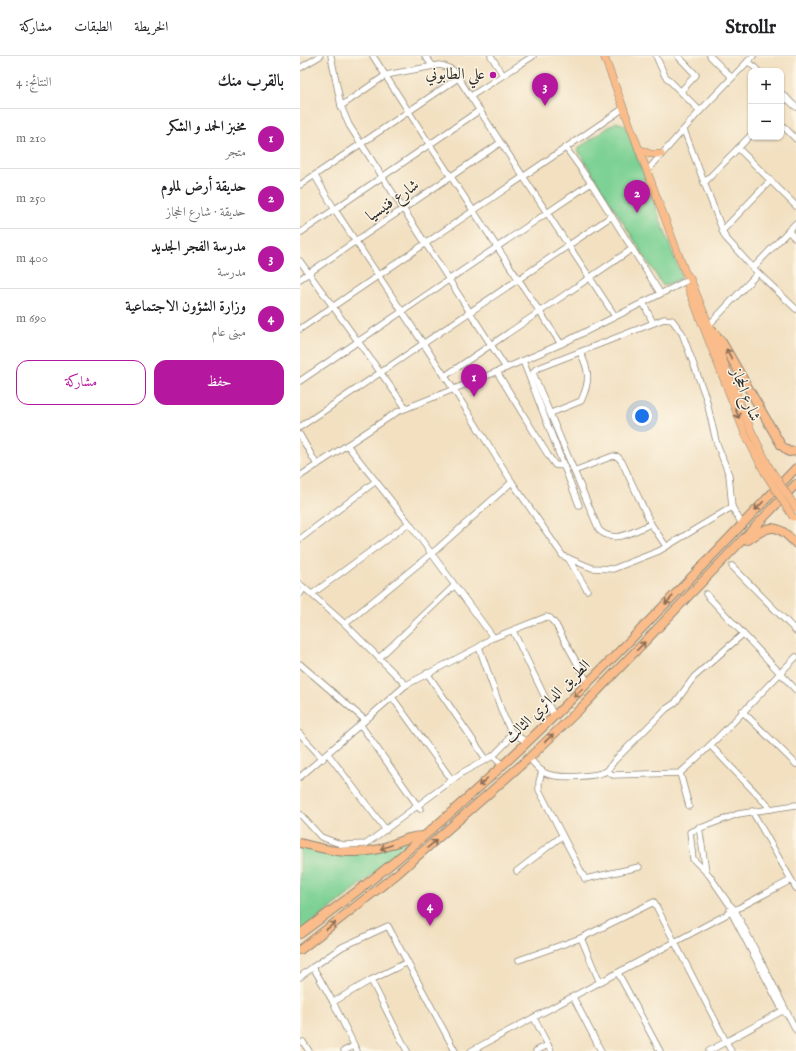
<!DOCTYPE html>
<html lang="ar">
<meta charset="utf-8">
<style>
body{margin:0;font-family:"IM FELL English",Amiri,serif;background:#f6f6f6;color:#202124;direction:rtl}
.controls{position:absolute;right:12px;top:12px;display:grid;overflow:hidden;border-radius:8px;box-shadow:0 1px 3px #0004}
.controls button{width:36px;height:36px;display:grid;place-items:center;padding:0;border:0;border-bottom:1px solid #e0e0e0;background:#fff;color:#202124;font:20px sans-serif}
.you{position:absolute;left:342px;top:360px;width:14px;height:14px;margin:-10px;border:3px solid #fff;border-radius:50%;background:#1a73e8;box-shadow:0 0 0 6px #1a73e833}
.badge{display:grid;place-items:center;width:26px;height:26px;border-radius:50%;background:#b5179e;color:#fff;font-size:13px;font-weight:700}
.pin{position:absolute;translate:-50% -33px;filter:drop-shadow(0 1px 2px #0008)}
.pin::after{content:'';position:absolute;top:21px;width:14px;height:12px;background:inherit;clip-path:polygon(0 0,100% 0,50% 100%)}
.list{margin:0;padding:0;list-style:none}
h2{display:flex;justify-content:space-between;align-items:center;height:52px;margin:0;padding:0 16px;font-size:17px}
h2 small{font-size:13px;font-weight:400;color:#757577}
.list li{display:grid;grid-template-columns:26px 1fr auto;gap:12px;align-items:center;box-sizing:border-box;height:60px;padding:0 16px;border-top:1px solid #e0e0e0}
.list b{display:block;font-size:15px;white-space:nowrap}
.list p{margin:0;font-size:13px;white-space:nowrap;color:#757577}
.list em{font-size:13px;font-style:normal;color:#757577}
.actions{display:flex;gap:8px;padding:12px 16px}
.actions a{flex:1;padding:9px 0;border:1px solid #b5179e;border-radius:12px;text-align:center;font-size:14px;color:#b5179e}
.actions .main{background:#b5179e;color:#fff}
.map{position:relative;flex:none;width:496px;height:995px;overflow:hidden;direction:ltr}
header{display:flex;align-items:center;gap:24px;box-sizing:border-box;height:56px;padding:0 20px;background:#fff;border-bottom:1px solid #e0e0e0}
header strong{font-size:19px}
nav{display:flex;gap:22px;margin-inline-start:auto;font-size:14px}
main{display:flex}
aside{flex:1;background:#fff}
.map>svg:first-child{display:block}
.green{fill:#7dd194;stroke:#547e60}
.lines{fill:none;stroke-linecap:round;stroke-linejoin:round}
.minor-casing{stroke:#8e8676;stroke-width:7}
.major-casing{stroke:#8e8676;stroke-width:8}
.highway-casing{stroke:#8e8676;stroke-width:10}
.minor{stroke:#fff;stroke-width:5.5}
.major{stroke:#f9bc8a;stroke-width:7}
.highway{stroke:#f9bc8a;stroke-width:8}
.major-bridge-casing{stroke:#8e8676;stroke-width:8;stroke-linecap:butt}
.major-bridge{stroke:#f9bc8a;stroke-width:7}
.oneway{stroke:#886c56}
.poi-dot{fill:#b5179e;stroke:#fcf5e5;stroke-width:1.5}
.labels{text-anchor:middle;dominant-baseline:central;stroke-width:3;stroke-linejoin:round;paint-order:stroke}
.poi-label{font-size:16px;fill:#2b2b2b;stroke:#fcf5e5;text-anchor:end}
.street-label{font-size:16px;fill:#2b2b2b;stroke:#fcf5e5}
</style>
<header>
<strong>Strollr</strong>
<nav><a>الخريطة</a><a>الطبقات</a><a>مشاركة</a></nav>
</header>
<main>
<div class="map">
<svg width="496" height="995" viewBox="0 0 496 995">
<rect width="100%" height="100%" fill="#fcf5e5"/>
<filter id="ink" filterUnits="userSpaceOnUse"><feTurbulence type="fractalNoise" baseFrequency=".025" numOctaves="2"/><feDisplacementMap in="SourceGraphic" scale="8" xChannelSelector="R" yChannelSelector="G"/><feConvolveMatrix kernelMatrix="1 2 1 2 8 2 1 2 1" color-interpolation-filters="sRGB"/></filter>
<filter id="wash" filterUnits="userSpaceOnUse"><feTurbulence type="fractalNoise" baseFrequency=".012" numOctaves="4" result="noise"/><feDisplacementMap in="SourceGraphic" scale="16" xChannelSelector="R" yChannelSelector="G"/><feGaussianBlur stdDeviation="0.9" result="paint"/><feColorMatrix in="noise" values="0 0 0 0 0 0 0 0 0 0 0 0 0 0 0 0 0 1.4 0 .05"/><feComposite in="paint" operator="in"/></filter>
<g filter="url(#wash)">
<rect width="100%" height="100%" fill="#f2e0c1"/>
<g class="green">
<path d="M316 66 325 69 382 222 363 230 277 93Z"/>
<path d="M120 781 0 877V788L50 797Z"/>
</g>
</g>
<g filter="url(#ink)">
<g class="lines">
<g class="minor-casing">
<g id="minor">
<path d="M31 0 41 50 49 69 206 312"/>
<path d="M73 0 130 89 261 288"/>
<path d="M125 0 133 10"/>
<path d="M191 0 203 19"/>
<path d="M356 0 365 20 400 55"/>
<path d="M378 0 396 19 381 35"/>
<path d="M410 0 432 22"/>
<path d="M448 5 458 15"/>
<path d="M0 12 20 0"/>
<path d="M481 37 496 51"/>
<path d="M171 40 233 0"/>
<path d="M481 48 487 42"/>
<path d="M41 50 86 19 139 9 144 10 153 14 315 260"/>
<path d="M481 68 496 83"/>
<path d="M384 74 425 181 453 212 496 253"/>
<path d="M266 92 291 127 360 237"/>
<path d="M438 92 496 150"/>
<path d="M347 115 400 55 453 0"/>
<path d="M15 120 35 154 154 334 212 426 263 500 292 512 313 513 359 495 432 451"/>
<path d="M404 127 451 79"/>
<path d="M0 129 158 22"/>
<path d="M422 175 470 125"/>
<path d="M488 175 496 183"/>
<path d="M0 177 180 54"/>
<path d="M0 205 106 352"/>
<path d="M453 212 496 167"/>
<path d="M0 223 200 87"/>
<path d="M343 246 353 267"/>
<path d="M409 269 458 217"/>
<path d="M0 273 324 52"/>
<path d="M223 305 279 449"/>
<path d="M197 316 248 399 255 409 264 410"/>
<path d="M145 320 332 193"/>
<path d="M0 325 291 127"/>
<path d="M251 357 281 345C290 326 290 315 280 296"/>
<path d="M0 371 312 160"/>
<path d="M0 379 17 409"/>
<path d="M274 415 313 400 318 401 322 406 351 468 366 490"/>
<path d="M0 420 97 356 206 312 261 288 386 225"/>
<path d="M351 468C333 475 315 489 299 474L233 317 236 313 364 263 372 264 382 277 406 342 416 385 429 419 432 451 442 468"/>
<path d="M0 483 76 425"/>
<path d="M268 502 287 534"/>
<path d="M432 510 496 575"/>
<path d="M0 528 45 568 106 629"/>
<path d="M0 538 4 532"/>
<path d="M12 538 109 467"/>
<path d="M406 538 496 634"/>
<path d="M45 568 137 493 212 426"/>
<path d="M213 575 254 660"/>
<path d="M193 582 246 561 250 562 256 569 288 627"/>
<path d="M79 602 154 530"/>
<path d="M0 608 65 664"/>
<path d="M127 617 186 703"/>
<path d="M92 641 152 724"/>
<path d="M442 655 496 708"/>
<path d="M60 668 120 753"/>
<path d="M211 676 227 686"/>
<path d="M0 678 23 703"/>
<path d="M411 690 471 753"/>
<path d="M28 698 86 774"/>
<path d="M193 700 202 709"/>
<path d="M229 702C234 707 239 714 245 717 257 723 295 721 307 715L315 704 366 653 375 647 394 621 443 578"/>
<path d="M242 715 239 726V734L285 823 339 811"/>
<path d="M307 715 313 719 380 717C421 682 457 640 496 601"/>
<path d="M380 717 389 750"/>
<path d="M0 721 106 629 179 591 193 581 109 467 47 389"/>
<path d="M496 749 438 758 390 776 393 803 409 819 429 848 435 854 496 974"/>
<path d="M452 755 496 832"/>
<path d="M0 758 21 781 43 789 66 788 163 716 193 700 207 686 211 676 202 656 179 591"/>
<path d="M399 771 406 815"/>
<path d="M217 815 262 780"/>
<path d="M430 854 483 955 488 960"/>
<path d="M219 904 281 882"/>
<path d="M13 911 42 891 88 870 155 995"/>
<path d="M318 917 360 995"/>
<path d="M0 921 13 911 33 946 57 995"/>
<path d="M71 924 107 995"/>
<path d="M300 927 281 882 354 846 431 995"/>
<path d="M273 941 301 995"/>
<path d="M33 946 71 924 108 906"/>
<path d="M234 962 251 995"/>
<path d="M3 986 9 995"/>
<path d="M44 995 54 990"/>
<path d="M171 995 491 824"/>
<path d="M236 995 248 989"/>
<path d="M409 995 484 954"/>
</g>
</g>
<g class="major-casing">
<g id="major">
<path d="M304 0 385 216 390 222 451 374 469 411"/>
<path d="M339 93 350 98H361"/>
<path d="M388 231 445 378 464 415"/>
</g>
</g>
<g class="highway-casing">
<g id="highway">
<path d="M410 272 422 286 481 389 489 396 496 395"/>
<path d="M448 484C470 468 477 467 496 488"/>
<path d="M0 787C26 794 52 800 79 793 94 789 106 780 123 780"/>
<path d="M0 878C32 854 64 831 95 805 238 685 367 547 496 412"/>
<path d="M0 894 97 818 229 702 282 651 496 428"/>
</g>
</g>
<use href="#minor" class="minor"/>
<use href="#major" class="major"/>
<use href="#highway" class="highway"/>
<g class="major-bridge-casing">
<g id="major-bridge">
<path d="M469 411 496 452"/>
<path d="M464 415 493 461"/>
</g>
</g>
<use href="#major-bridge" class="major-bridge"/>
</g>
<defs><path id="oneway-shaft" d="M-6 0H5M1.5-3L5.5 0L1.5 3" fill="none" stroke-width="1.6" stroke-linecap="round" stroke-linejoin="round"/></defs>
<g class="oneway">
<use href="#oneway-shaft" transform="translate(429 298) rotate(-119)"/>
<use href="#oneway-shaft" transform="translate(437 357) rotate(69)"/>
<use href="#oneway-shaft" transform="translate(459 450) rotate(134)"/>
<use href="#oneway-shaft" transform="translate(369 544) rotate(134)"/>
<use href="#oneway-shaft" transform="translate(341 590) rotate(-46)"/>
<use href="#oneway-shaft" transform="translate(278 637) rotate(136)"/>
<use href="#oneway-shaft" transform="translate(249 682) rotate(-44)"/>
<use href="#oneway-shaft" transform="translate(183 726) rotate(138)"/>
<use href="#oneway-shaft" transform="translate(132 788) rotate(-40)"/>
<use href="#oneway-shaft" transform="translate(86 791) rotate(160)"/>
<use href="#oneway-shaft" transform="translate(31 870) rotate(-38)"/>
</g>
</g>
<circle class="poi-dot" cx="193" cy="19" r="4"/>
<g class="labels">
<g class="poi-label">
<text x="185" y="19">علي الطابوني</text>
</g>
<g class="street-label">
<text transform="translate(93 145) rotate(-35)">شارع فنيسيا</text>
<text transform="translate(445 339) rotate(69)">شارع الحجاز</text>
<text transform="translate(248 646) rotate(-44)">الطريق الدائري الثالث</text>
</g>
</g>
</svg>
<div class="controls">
<button>+</button>
<button>−</button>
</div>
<div class="you"></div>
<div class="pin badge" style="left:174px;top:341px">1</div>
<div class="pin badge" style="left:337px;top:157px">2</div>
<div class="pin badge" style="left:245px;top:50px">3</div>
<div class="pin badge" style="left:130px;top:870px">4</div>
</div>
<aside>
<h2>بالقرب منك<small>النتائج: 4</small></h2>
<ul class="list">
<li><span class="badge">1</span><div><b>مخبز الحمد و الشكر</b><p>متجر</p></div><em>210 m</em></li>
<li><span class="badge">2</span><div><b>حديقة أرض لملوم</b><p>حديقة · شارع الحجاز</p></div><em>250 m</em></li>
<li><span class="badge">3</span><div><b>مدرسة الفجر الجديد</b><p>مدرسة</p></div><em>400 m</em></li>
<li><span class="badge">4</span><div><b>وزارة الشؤون الاجتماعية</b><p>مبنى عام</p></div><em>690 m</em></li>
</ul>
<div class="actions"><a class="main">حفظ</a><a>مشاركة</a></div>
</aside>
</main>
